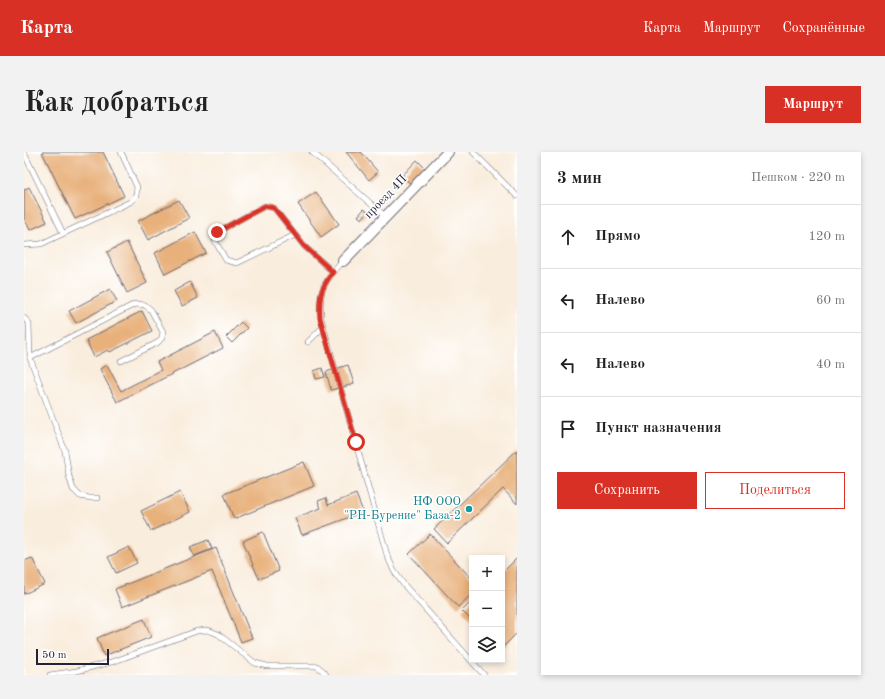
<!DOCTYPE html>
<html lang="ru">
<meta charset="utf-8">
<style>
body{margin:0;font-family:"Old Standard TT",serif;background:#f2f2f2;color:#222}
.controls{position:absolute;right:12px;bottom:12px;display:grid;overflow:hidden;border-radius:0px;box-shadow:0 2px 6px #0003}
.controls button{width:36px;height:36px;display:grid;place-items:center;padding:0;border:0;border-bottom:1px solid #e0e0e0;background:#fff;color:#222;font:20px sans-serif}
.scale{position:absolute;left:12px;bottom:10px;width:73px;box-sizing:border-box;padding-left:4px;border:2px solid #22223b;border-top:0;font-size:11px;line-height:14px;white-space:nowrap;color:#22223b;-webkit-text-stroke:3px #fff;paint-order:stroke}
.stop{position:absolute;width:12px;height:12px;margin:-9px;border:3px solid #d93025;border-radius:50%;background:#fff}
.stop.end{background:#d93025;border-color:#fff;box-shadow:0 1px 4px #0008}
.list{margin:0;padding:0;list-style:none}
h2{display:flex;justify-content:space-between;align-items:center;height:52px;margin:0;padding:0 16px;font-size:17px}
h2 small{font-size:13px;font-weight:400;color:#767676}
.list li{display:grid;grid-template-columns:26px 1fr auto;gap:12px;align-items:center;box-sizing:border-box;height:64px;padding:0 16px;border-top:1px solid #e0e0e0}
.list b{display:block;font-size:15px;white-space:nowrap}
.list em{font-size:13px;font-style:normal;color:#767676}
.actions{display:flex;gap:8px;padding:12px 16px}
.actions a{flex:1;padding:9px 0;border:1px solid #d93025;border-radius:0px;text-align:center;font-size:14px;color:#d93025}
.actions .main{background:#d93025;color:#fff}
.icon{flex:none;width:22px;height:22px;fill:none;stroke:currentColor;stroke-width:2;stroke-linecap:round;stroke-linejoin:round}
.map{position:relative;flex:none;width:493px;height:523px;overflow:hidden;border-radius:0px}
header{display:flex;align-items:center;gap:24px;box-sizing:border-box;height:56px;padding:0 20px;background:#d93025;color:#fff}
header strong{font-size:19px}
nav{display:flex;gap:22px;margin-inline-start:auto;font-size:14px}
.intro{display:flex;align-items:center;justify-content:space-between;box-sizing:border-box;height:96px;padding:0 24px}
h1{margin:0;font-size:28px}
.button{padding:10px 18px;border-radius:0px;background:#d93025;color:#fff;font-size:14px;font-weight:700}
main{display:flex;gap:24px;padding:0 24px}
aside{flex:1;background:#fff;border-radius:0px;box-shadow:0 2px 6px #0003}
.map>svg:first-child{display:block}
.building{fill:#e8b17c}
.lines{fill:none;stroke-linecap:round;stroke-linejoin:round}
.lane-casing{stroke:#6d6974;stroke-width:6}
.street-casing{stroke:#6d6974;stroke-width:12}
.lane{stroke:#fff;stroke-width:5}
.street{stroke:#fff;stroke-width:10}
.route{stroke:#d93025;stroke-width:5}
.culture-dot{fill:#0f9aa8;stroke:#fff;stroke-width:1.5}
.labels{text-anchor:middle;dominant-baseline:central;stroke-width:3;stroke-linejoin:round;paint-order:stroke}
.street-label{font-size:12px;fill:#22223b;stroke:#fff}
.culture-label{font-size:12px;fill:#0d838f;stroke:#fff;text-anchor:end}
</style>
<header>
<strong>Карта</strong>
<nav><a>Карта</a><a>Маршрут</a><a>Сохранённые</a></nav>
</header>
<div class="intro"><h1>Как добраться</h1><a class="button">Маршрут</a></div>
<main>
<div class="map">
<svg width="493" height="523" viewBox="0 0 493 523">
<rect width="100%" height="100%" fill="#fff"/>
<filter id="ink" filterUnits="userSpaceOnUse"><feTurbulence type="fractalNoise" baseFrequency=".025" numOctaves="2"/><feDisplacementMap in="SourceGraphic" scale="8" xChannelSelector="R" yChannelSelector="G"/><feConvolveMatrix kernelMatrix="1 2 1 2 8 2 1 2 1" color-interpolation-filters="sRGB"/></filter>
<filter id="wash" filterUnits="userSpaceOnUse"><feTurbulence type="fractalNoise" baseFrequency=".012" numOctaves="4" result="noise"/><feDisplacementMap in="SourceGraphic" scale="16" xChannelSelector="R" yChannelSelector="G"/><feGaussianBlur stdDeviation="0.9" result="paint"/><feColorMatrix in="noise" values="0 0 0 0 0 0 0 0 0 0 0 0 0 0 0 0 0 1.4 0 .05"/><feComposite in="paint" operator="in"/></filter>
<g filter="url(#wash)">
<rect width="100%" height="100%" fill="#f9eddd"/>
<g id="blocks">
<g class="building">
<path d="M18 0H79L100 44 51 67Z"/>
<path d="M322 0H337L354 20 345 28Z"/>
<path d="M393 8 401 16 386 31 378 24Z"/>
<path d="M5 35 23 70 6 78 0 66V38Z"/>
<path d="M292 40 315 72 297 85 274 52Z"/>
<path d="M155 48 165 66 124 88 114 69Z"/>
<path d="M340 57 344 60 338 67 334 64Z"/>
<path d="M171 80 182 101 141 122 131 101Z"/>
<path d="M103 90 123 131 103 141 83 100Z"/>
<path d="M166 130 174 146 158 154 150 139Z"/>
<path d="M86 137 93 149 52 171 45 159Z"/>
<path d="M118 159 128 179 86 200 84 198 70 205 62 188Z"/>
<path d="M217 170 223 176 208 191 202 185Z"/>
<path d="M191 180 199 196 93 250 76 217 83 213 97 239 137 218 133 210Z"/>
<path d="M324 213 330 232 307 238 302 220Z"/>
<path d="M298 216 301 225 292 227 290 219Z"/>
<path d="M493 298V352L479 337 423 391 410 377Z"/>
<path d="M280 310 290 334 210 367 200 342Z"/>
<path d="M156 340 166 360 127 379 117 359Z"/>
<path d="M332 342 339 360 278 383 271 366 297 356 294 349 302 346 304 353Z"/>
<path d="M239 380 255 419 235 427 219 389Z"/>
<path d="M406 382 448 427V442L434 455 385 402Z"/>
<path d="M184 388 188 397 170 404 166 395Z"/>
<path d="M105 395 113 411 92 421 84 405Z"/>
<path d="M192 396 228 486 217 490 188 419 98 455 91 437Z"/>
<path d="M8 406 21 432 0 442V409Z"/>
<path d="M493 406V481L478 496V421Z"/>
<path d="M448 449V469L438 459Z"/>
<path d="M120 467 127 485 80 504 73 486Z"/>
</g>
</g>
</g>
<g filter="url(#ink)">
<use href="#blocks" fill-opacity="0" stroke="#6d6974" stroke-width="1"/>
<g class="lines">
<g class="lane-casing">
<g id="lane">
<path d="M288 0 362 65"/>
<path d="M449 0 493 44"/>
<path d="M0 1 39 81"/>
<path d="M271 83 213 111 202 108 191 89 193 80 241 54 250 56 280 94 309 120"/>
<path d="M0 93 17 92 106 50 112 44 113 35 97 0"/>
<path d="M319 109C300 130 294 137 297 166L363 403 370 419 380 433 460 523"/>
<path d="M0 166 5 171 6 206 41 299 45 324 49 337 56 344 65 346H73"/>
<path d="M284 190 299 175"/>
<path d="M6 206 111 152 121 153 127 158 139 180 138 186 133 191 97 209"/>
<path d="M26 523 53 519 91 509 173 479 184 478 194 482 231 511 243 514H293L300 520 302 523"/>
</g>
</g>
<g class="street-casing">
<path id="street" d="M319 109 424 0"/>
</g>
<use href="#lane" class="lane"/>
<use href="#street" class="street"/>
</g>
</g>
<g class="lines" filter="url(#ink)">
<path class="route" d="M193 80 241 54 250 56 280 94 309 120C296 137 295 145 296 166L332 290"/>
</g>
<circle class="culture-dot" cx="445" cy="357" r="4"/>
<g class="labels">
<g class="street-label">
<text transform="translate(362 45) rotate(-46)">проезд 4П</text>
</g>
<g class="culture-label">
<text x="437" y="350">НФ ООО<tspan x="437" dy="14">"РН-Бурение" База-2</tspan></text>
</g>
</g>
</svg>
<div class="controls">
<button>+</button>
<button>−</button>
<button><svg class="icon" aria-label="layers" viewBox="0 0 24 24"><path d="M12 4l9 5-9 5-9-5zM3 14l9 5 9-5"/></svg></button>
</div>
<div class="scale">50 m</div>
<div class="stop" style="left:332px;top:290px"></div>
<div class="stop end" style="left:193px;top:80px"></div>
</div>
<aside>
<h2>3 мин<small>Пешком · 220 m</small></h2>
<ul class="list">
<li><svg class="icon" aria-label="ahead" viewBox="0 0 24 24"><path d="M12 20V5M6 11l6-6 6 6"/></svg><div><b>Прямо</b></div><em>120 m</em></li>
<li><svg class="icon" aria-label="left" viewBox="0 0 24 24"><path d="M17 20v-9H6M10 6l-5 5 5 5"/></svg><div><b>Налево</b></div><em>60 m</em></li>
<li><svg class="icon" aria-label="left" viewBox="0 0 24 24"><path d="M17 20v-9H6M10 6l-5 5 5 5"/></svg><div><b>Налево</b></div><em>40 m</em></li>
<li><svg class="icon" aria-label="arrive" viewBox="0 0 24 24"><path d="M6 21V4h12l-3 4 3 4H6"/></svg><div><b>Пункт назначения</b></div></li>
</ul>
<div class="actions"><a class="main">Сохранить</a><a>Поделиться</a></div>
</aside>
</main>
